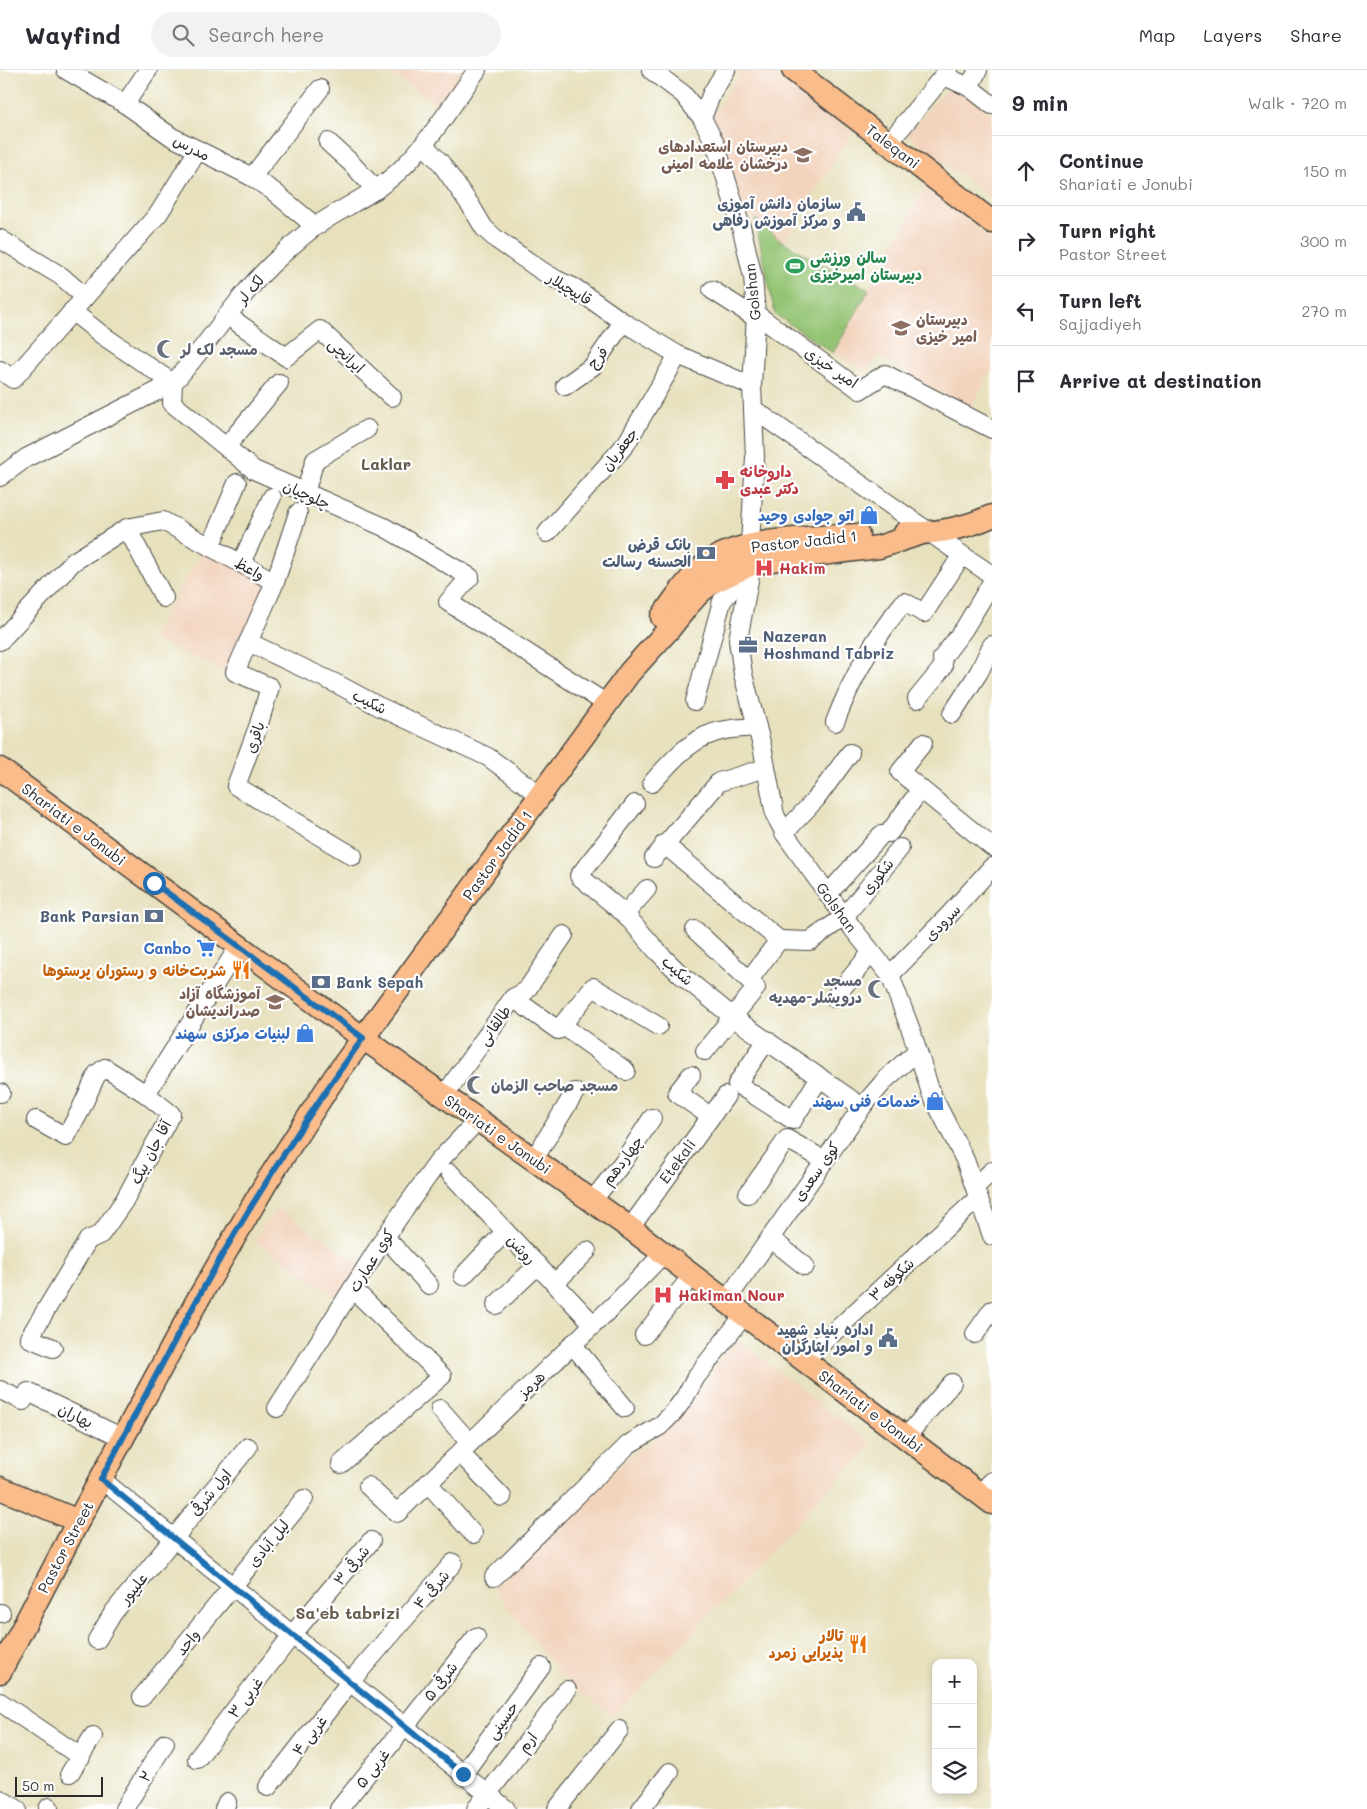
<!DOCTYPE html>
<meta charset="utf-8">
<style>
body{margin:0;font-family:Mali,"Playpen Sans Arabic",sans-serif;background:#f2f2f3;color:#2b2b33}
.controls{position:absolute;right:15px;bottom:15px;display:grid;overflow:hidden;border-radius:10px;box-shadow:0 2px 8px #0003}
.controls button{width:45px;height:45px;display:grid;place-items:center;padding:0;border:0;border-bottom:1px solid #e1e1e2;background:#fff;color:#2b2b33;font:25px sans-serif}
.scale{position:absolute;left:15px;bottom:12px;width:88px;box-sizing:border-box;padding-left:5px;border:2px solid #2b2b2b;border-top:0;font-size:14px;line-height:18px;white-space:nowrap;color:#2b2b2b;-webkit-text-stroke:4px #fff;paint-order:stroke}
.stop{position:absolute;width:15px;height:15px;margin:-11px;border:4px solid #1f6fb2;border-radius:50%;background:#fff}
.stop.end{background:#1f6fb2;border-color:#fff;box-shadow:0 1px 5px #0008}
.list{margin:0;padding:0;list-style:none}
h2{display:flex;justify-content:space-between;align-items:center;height:65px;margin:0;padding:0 20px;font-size:21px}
h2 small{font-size:16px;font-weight:400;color:#7c7c81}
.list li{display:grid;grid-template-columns:32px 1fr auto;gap:15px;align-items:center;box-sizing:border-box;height:70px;padding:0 20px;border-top:1px solid #e1e1e2}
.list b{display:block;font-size:19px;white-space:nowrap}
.list p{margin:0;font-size:16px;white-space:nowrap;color:#7c7c81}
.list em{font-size:16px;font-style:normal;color:#7c7c81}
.icon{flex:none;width:28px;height:28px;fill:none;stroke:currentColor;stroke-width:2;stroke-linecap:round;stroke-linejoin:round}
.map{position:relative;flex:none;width:992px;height:1739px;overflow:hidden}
header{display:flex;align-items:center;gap:30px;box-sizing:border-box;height:70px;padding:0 25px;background:#fff;border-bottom:1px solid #e1e1e2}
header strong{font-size:24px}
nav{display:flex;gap:28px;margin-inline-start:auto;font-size:18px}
.search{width:350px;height:45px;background:#f2f2f3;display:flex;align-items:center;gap:12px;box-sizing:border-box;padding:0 18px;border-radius:28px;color:#7c7c81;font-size:19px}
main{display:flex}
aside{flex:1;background:#fff}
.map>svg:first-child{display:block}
.built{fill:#f2d4be}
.pitch{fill:#95c474;stroke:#607850}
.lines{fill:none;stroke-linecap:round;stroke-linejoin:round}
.minor-casing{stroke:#474641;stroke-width:20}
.major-casing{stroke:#474641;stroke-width:25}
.minor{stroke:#fff;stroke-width:18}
.major{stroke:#fabc8b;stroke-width:22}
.route{stroke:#1f6fb2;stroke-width:6}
.labels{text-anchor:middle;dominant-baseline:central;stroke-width:4.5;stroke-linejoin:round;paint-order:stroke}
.education-label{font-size:15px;font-weight:bold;fill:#785e54;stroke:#fff;text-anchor:end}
.street-label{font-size:15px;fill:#2b2b2b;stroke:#fff}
.service-label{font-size:15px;font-weight:bold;fill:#4e5e75;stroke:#fff;text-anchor:end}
.leisure-label{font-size:15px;font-weight:bold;fill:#27864d;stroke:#fff;text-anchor:start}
.worship-label{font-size:15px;font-weight:bold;fill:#5b616d;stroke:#fff;text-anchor:start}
.health-label{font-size:15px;font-weight:bold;fill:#be3a42;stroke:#fff;text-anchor:start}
.shop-label{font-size:15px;font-weight:bold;fill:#366cbe;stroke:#fff;text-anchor:end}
.food-label{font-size:15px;font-weight:bold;fill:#c56008;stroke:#fff;text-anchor:end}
.neighbourhood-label{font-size:16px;font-weight:bold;fill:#675b4e;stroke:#fff}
</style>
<header>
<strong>Wayfind</strong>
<div class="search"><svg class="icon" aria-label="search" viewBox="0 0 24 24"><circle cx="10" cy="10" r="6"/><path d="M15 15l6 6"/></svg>Search here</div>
<nav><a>Map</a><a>Layers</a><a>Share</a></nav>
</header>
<main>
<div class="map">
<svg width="992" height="1739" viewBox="0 0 992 1739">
<rect width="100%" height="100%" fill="#fff"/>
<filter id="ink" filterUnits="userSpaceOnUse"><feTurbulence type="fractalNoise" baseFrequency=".02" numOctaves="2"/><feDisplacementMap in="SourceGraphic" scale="10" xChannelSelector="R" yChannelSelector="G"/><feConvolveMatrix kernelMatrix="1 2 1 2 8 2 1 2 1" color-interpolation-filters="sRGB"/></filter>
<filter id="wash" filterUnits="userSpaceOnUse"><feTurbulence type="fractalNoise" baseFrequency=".0096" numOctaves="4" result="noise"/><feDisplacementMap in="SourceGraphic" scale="20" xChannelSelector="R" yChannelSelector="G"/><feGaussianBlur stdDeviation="1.12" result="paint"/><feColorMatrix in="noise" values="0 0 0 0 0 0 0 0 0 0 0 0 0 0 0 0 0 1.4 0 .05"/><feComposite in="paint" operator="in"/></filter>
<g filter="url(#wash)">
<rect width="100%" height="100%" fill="#e7e1be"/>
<g class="built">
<path d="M396 0H463L437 34 393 5Z"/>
<path d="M742 0H771L853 62 783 172 755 149 740 132 710 50Z"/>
<path d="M950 15 992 44V129L907 65Z"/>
<path d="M925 118 992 168V298L969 341 878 285 867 302 833 283Z"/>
<path d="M203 480 268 514 225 602 151 568Z"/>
<path d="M277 1138 361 1194 339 1229 253 1170Z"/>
<path d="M736 1269 872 1374 613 1647 560 1604 493 1518 634 1383 659 1367 690 1333Z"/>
</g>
<path class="pitch" d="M755 149 783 172 869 220 833 283 775 244Z"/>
</g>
<g filter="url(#ink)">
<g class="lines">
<g class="minor-casing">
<g id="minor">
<path d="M66 0 125 34 172 67 252 107 273 121 315 156"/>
<path d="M651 0 683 24 702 48 715 73 742 160 753 207 756 244 752 316 755 387 750 475 752 494 738 570 743 604 762 676 775 745 787 767 853 859 890 905 912 963 931 1023 965 1090 992 1166"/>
<path d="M944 6 969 17 992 35"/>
<path d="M969 17 978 0"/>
<path d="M125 34 148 0"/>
<path d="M702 48 712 23 726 0"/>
<path d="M328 72 350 92 376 120"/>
<path d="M889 73 948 0"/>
<path d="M424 75 440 92 471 136 484 158 496 169 542 201 557 210 575 218 623 252 678 285 752 316"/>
<path d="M252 107 320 19"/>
<path d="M0 169 61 206 85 227"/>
<path d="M712 220 756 248"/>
<path d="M72 241 102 265 173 313 172 333 254 400 384 457 470 507 448 532 607 634"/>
<path d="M756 244 860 320 885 304 992 359"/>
<path d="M228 246 286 287 320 260 392 327"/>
<path d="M0 300 13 309 159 143 198 80"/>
<path d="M565 316 593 296 623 252"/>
<path d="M753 339 962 485 924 543 904 532C874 568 852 608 835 652"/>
<path d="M226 377 279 313"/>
<path d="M0 407 26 388 173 313C207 276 234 231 270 196 284 183 300 167 316 156 343 137 373 125 398 102 429 73 452 35 477 0"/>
<path d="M305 423 315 390 367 359"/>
<path d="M127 458 163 451 275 512 235 602 270 617 258 657 236 716 353 786"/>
<path d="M547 463 626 374 678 285"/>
<path d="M210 477 237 413"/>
<path d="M962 485 992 505"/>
<path d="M241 493 272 427"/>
<path d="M275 512 298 443"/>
<path d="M0 571 73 492 127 458 164 528"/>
<path d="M248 572 339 615 378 636 488 687 540 725"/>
<path d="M917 629 943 597 942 588 964 559 992 512"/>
<path d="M695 631 722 531 750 497"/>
<path d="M952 644 979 602 992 575"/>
<path d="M923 673 900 702 992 777"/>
<path d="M652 713C673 689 693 665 726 660 736 658 747 658 757 657"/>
<path d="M635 734 579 806 625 844 657 881 680 904 738 951 862 1037"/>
<path d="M784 763 816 729 850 683"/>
<path d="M889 763 921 719"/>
<path d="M664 774 779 870"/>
<path d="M654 788 719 712 766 698"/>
<path d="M828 824 881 765"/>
<path d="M625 844 647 819"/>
<path d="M695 860 749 910"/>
<path d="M890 905 949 845 992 797"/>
<path d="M513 928 558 960 593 917 658 956"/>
<path d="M834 928 871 883"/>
<path d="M562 955 626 1001"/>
<path d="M767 970 737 1014 793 1050 820 1007"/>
<path d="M705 981 756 918 749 910 779 870 810 871 844 847 900 778"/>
<path d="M691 1005 677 1023 710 1046"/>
<path d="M0 1023H1"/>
<path d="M444 1026 513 928 526 921 564 865"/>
<path d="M36 1050 66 1067 79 1043 97 1004 105 998 146 1024"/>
<path d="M534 1089 575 1022"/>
<path d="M450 1103 593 1254"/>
<path d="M975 1117 992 1101"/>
<path d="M748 1124 787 1069 824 1090"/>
<path d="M592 1131 623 1092 652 1048"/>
<path d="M630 1158 726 1026"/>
<path d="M385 1167 429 1215"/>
<path d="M770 1168 805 1196"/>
<path d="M463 1206 505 1162"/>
<path d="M555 1213 587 1181"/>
<path d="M726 1231 862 1037 886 1009 917 981"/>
<path d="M496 1235 538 1195"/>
<path d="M975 1264 992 1240"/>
<path d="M644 1265 693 1205"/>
<path d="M572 1274 625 1338"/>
<path d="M53 1278 29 1268 88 1170 101 1164 124 1131 171 1044 146 1024 239 876"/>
<path d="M804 1290 978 1128"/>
<path d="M0 1320 23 1331"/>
<path d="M28 1322 123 1368"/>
<path d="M277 1338 385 1167 410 1131 438 1092 478 1050"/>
<path d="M440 1339 470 1373"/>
<path d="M906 1367 952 1313"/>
<path d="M460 1383 502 1427"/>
<path d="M341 1394 442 1306 353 1219"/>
<path d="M101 1409 506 1739"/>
<path d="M428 1413 473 1464"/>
<path d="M368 1416 397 1443 618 1231 664 1183"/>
<path d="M980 1424 992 1411"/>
<path d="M494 1507 629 1374 660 1356 674 1342 685 1327 696 1307 744 1245"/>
<path d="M0 1543H1"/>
<path d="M97 1570 113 1543 248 1377"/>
<path d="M142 1627 304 1429"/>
<path d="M0 1632 81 1687"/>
<path d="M197 1689 292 1565 371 1471"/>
<path d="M70 1703 93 1666"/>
<path d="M463 1704 541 1597"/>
<path d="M268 1717 350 1612 453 1493"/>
<path d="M0 1729 17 1739"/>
<path d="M48 1739 49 1737"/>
<path d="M124 1739 165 1673"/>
<path d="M224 1739 227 1732"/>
<path d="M339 1739 476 1567"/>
<path d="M476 1739 567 1620"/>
<path d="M557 1739 619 1660"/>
<path d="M641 1739 670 1702"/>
</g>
</g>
<g class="major-casing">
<g id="major">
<path d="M793 0 992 152"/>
<path d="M905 463C934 464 965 458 992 446"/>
<path d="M662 547C675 528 688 509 706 494 741 467 815 468 858 465"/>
<path d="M0 699 363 968 630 1158 992 1433"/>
<path d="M0 1418 78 1451"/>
<path d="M0 1602 78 1451 197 1231 266 1113 334 1008 630 602 670 558 689 534 700 522 713 512 752 494 778 489 879 477 919 464"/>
</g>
</g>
<use href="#minor" class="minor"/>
<use href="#major" class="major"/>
</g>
</g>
<g class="lines" filter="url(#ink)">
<path class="route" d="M154 813 363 968C316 1033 272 1101 231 1170 185 1248 144 1329 101 1409L463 1704"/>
</g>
<defs>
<g id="school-bare" transform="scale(1.5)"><path d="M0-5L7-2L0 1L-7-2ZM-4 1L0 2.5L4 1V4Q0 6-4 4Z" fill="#8d6e63" stroke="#fff" stroke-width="2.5" paint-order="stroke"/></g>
<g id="civic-bare" transform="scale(1.5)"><path d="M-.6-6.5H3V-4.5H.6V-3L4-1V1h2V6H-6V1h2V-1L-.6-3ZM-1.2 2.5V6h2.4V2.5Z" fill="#5c6f8a" stroke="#fff" stroke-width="2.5" paint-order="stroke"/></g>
<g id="stadium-bare" transform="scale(1.5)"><path d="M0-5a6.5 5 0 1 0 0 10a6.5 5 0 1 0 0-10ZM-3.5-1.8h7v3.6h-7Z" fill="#2e9e5b" stroke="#fff" stroke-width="2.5" paint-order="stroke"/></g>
<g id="mosque-bare" transform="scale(1.5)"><path d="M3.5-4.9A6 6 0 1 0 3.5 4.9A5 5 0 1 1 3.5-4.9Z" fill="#6b7280" stroke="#fff" stroke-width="2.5" paint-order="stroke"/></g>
<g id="pharmacy-bare" transform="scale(1.5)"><path d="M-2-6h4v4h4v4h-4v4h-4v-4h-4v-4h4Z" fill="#e0444e" stroke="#fff" stroke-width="2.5" paint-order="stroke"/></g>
<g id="shop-bare" transform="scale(1.5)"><path d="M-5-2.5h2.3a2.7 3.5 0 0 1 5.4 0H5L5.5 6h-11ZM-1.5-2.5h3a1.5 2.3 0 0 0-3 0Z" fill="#3f7fe0" stroke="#fff" stroke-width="2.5" paint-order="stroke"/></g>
<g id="bank-bare" transform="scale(1.5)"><path d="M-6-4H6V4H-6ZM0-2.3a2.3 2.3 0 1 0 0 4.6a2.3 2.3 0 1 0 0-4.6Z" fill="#5c6f8a" stroke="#fff" stroke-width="2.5" paint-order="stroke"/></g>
<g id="hospital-bare" transform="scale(1.5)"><path d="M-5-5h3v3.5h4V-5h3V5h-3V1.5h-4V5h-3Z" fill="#e0444e" stroke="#fff" stroke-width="2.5" paint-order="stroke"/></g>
<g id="office-bare" transform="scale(1.5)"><path d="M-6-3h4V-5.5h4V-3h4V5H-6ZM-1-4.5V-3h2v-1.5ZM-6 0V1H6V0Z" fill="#5c6f8a" stroke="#fff" stroke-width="2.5" paint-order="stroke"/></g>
<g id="supermarket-bare" transform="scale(1.5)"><path d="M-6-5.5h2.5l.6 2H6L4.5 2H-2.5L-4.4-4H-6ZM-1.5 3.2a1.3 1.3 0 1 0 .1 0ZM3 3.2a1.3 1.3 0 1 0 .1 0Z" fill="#3f7fe0" stroke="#fff" stroke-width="2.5" paint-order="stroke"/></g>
<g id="restaurant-bare" transform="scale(1.5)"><path d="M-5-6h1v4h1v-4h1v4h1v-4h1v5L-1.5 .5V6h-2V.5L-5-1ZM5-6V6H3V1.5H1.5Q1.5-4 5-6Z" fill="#e8710a" stroke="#fff" stroke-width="2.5" paint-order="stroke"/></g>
</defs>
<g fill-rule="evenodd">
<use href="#school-bare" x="803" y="85"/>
<use href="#civic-bare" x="856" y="142"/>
<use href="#stadium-bare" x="795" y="196"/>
<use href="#school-bare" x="901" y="258"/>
<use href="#mosque-bare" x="166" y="279"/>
<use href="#pharmacy-bare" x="725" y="410"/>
<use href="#shop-bare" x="869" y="445"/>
<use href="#bank-bare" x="706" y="483"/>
<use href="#hospital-bare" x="764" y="498"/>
<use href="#office-bare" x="748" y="575"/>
<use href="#bank-bare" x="154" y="846"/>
<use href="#supermarket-bare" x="206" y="878"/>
<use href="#restaurant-bare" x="241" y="900"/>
<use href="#bank-bare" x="321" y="912"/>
<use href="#mosque-bare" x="877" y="919"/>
<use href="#school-bare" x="275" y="932"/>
<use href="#shop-bare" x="305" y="963"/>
<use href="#mosque-bare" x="476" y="1015"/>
<use href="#shop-bare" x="935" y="1031"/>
<use href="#hospital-bare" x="663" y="1225"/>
<use href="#civic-bare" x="888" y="1268"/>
<use href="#restaurant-bare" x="858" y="1574"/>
</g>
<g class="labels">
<g class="education-label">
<text x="788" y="76">دبیرستان استعدادهای<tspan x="788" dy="17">درخشان علامه امینی</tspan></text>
<text x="916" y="249" text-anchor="start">دبیرستان<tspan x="916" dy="17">امیر خیزی</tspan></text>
<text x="260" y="923">آموزشگاه آزاد<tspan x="260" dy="17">صدراندیشان</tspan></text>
</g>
<g class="street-label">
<text transform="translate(893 76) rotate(37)">Taleqani</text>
<text transform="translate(192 77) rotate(27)">مدرس</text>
<text transform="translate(570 218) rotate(31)">قاپیچیلار</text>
<text transform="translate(250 219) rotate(-49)">لک لر</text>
<text transform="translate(752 222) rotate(-96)">Golshan</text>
<text transform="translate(347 285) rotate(43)">ایرانچی</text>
<text transform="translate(597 287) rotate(-50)">فرج</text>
<text transform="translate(832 297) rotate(34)">امیر خیزی</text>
<text transform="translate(619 379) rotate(-53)">جعفریان</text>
<text transform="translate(307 424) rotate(24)">چلوچیان</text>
<text transform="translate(804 471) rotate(-6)">Pastor Jadid 1</text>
<text transform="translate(250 498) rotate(29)">واعظ</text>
<text transform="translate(370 631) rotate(27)">شکیب</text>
<text transform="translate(254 667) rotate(-71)">باقری</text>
<text transform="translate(74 754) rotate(37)">Shariati e Jonubi</text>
<text transform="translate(497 785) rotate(-54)">Pastor Jadid 1</text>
<text transform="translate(877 806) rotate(-51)">شکوری</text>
<text transform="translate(837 837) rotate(54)">Golshan</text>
<text transform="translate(942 852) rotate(-46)">سرودی</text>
<text transform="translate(678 900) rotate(42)">شکیب</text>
<text transform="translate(494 955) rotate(-55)">طالقانی</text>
<text transform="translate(498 1064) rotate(35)">Shariati e Jonubi</text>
<text transform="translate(150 1082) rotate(-62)">آقا جان بیگ</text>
<text transform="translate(622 1090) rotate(-53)">چهاردهم</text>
<text transform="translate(677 1091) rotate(-54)">Etekali</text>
<text transform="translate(816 1101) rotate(-55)">کوی سعدی</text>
<text transform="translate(522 1179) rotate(46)">روشن</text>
<text transform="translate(371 1190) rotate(-58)">کوی عمارت</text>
<text transform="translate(891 1209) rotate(-43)">شکوفه ۳</text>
<text transform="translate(531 1314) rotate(-44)">هرمز</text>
<text transform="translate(871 1341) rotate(37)">Shariati e Jonubi</text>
<text transform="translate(76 1345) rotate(26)">بهاران</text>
<text transform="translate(210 1422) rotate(-50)">اول شرقی</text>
<text transform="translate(268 1473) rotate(-51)">لیل آبادی</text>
<text transform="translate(65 1477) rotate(-62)">Pastor Street</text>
<text transform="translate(351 1495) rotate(-50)">۳ شرقی</text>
<text transform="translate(133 1518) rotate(-52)">علیپور</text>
<text transform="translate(431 1519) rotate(-49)">۴ شرقی</text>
<text transform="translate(187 1572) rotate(-51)">واحد</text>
<text transform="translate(440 1611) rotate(-52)">۵ شرقی</text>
<text transform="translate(245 1627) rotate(-53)">۳ غربی</text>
<text transform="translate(502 1650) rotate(-54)">حسینی</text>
<text transform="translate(309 1665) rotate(-52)">۴ غربی</text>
<text transform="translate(527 1672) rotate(-52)">ارم</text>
<text transform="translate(372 1698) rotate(-52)">۵ غربی</text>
<text transform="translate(145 1706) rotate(-58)">۲</text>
</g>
<g class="service-label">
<text x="841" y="133">سازمان دانش آموزی<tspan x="841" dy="17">و مرکز آموزش رفاهی</tspan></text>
<text x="691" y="474">بانک قرض<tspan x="691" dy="17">الحسنه رسالت</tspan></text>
<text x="763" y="566" text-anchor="start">Nazeran<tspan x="763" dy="17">Hoshmand Tabriz</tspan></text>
<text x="139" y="846">Bank Parsian</text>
<text x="336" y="912" text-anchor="start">Bank Sepah</text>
<text x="873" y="1259">اداره بنیاد شهید<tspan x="873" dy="17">و امور ایثارگران</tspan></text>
</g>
<g class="leisure-label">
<text x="810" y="187">سالن ورزشی<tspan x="810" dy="17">دبیرستان امیرخیزی</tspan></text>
</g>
<g class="worship-label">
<text x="181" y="279">مسجد لک لر</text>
<text x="862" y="910" text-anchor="end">مسجد<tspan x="862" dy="17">درویشلر-مهدیه</tspan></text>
<text x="491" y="1015">مسجد صاحب الزمان</text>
</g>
<g class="health-label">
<text x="740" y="401">داروخانه<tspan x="740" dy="17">دکتر عبدی</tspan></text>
<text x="779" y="498">Hakim</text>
<text x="678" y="1225">Hakiman Nour</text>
</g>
<g class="shop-label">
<text x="854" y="445">اتو جوادی وحید</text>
<text x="191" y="878">Canbo</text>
<text x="290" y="963">لبنیات مرکزی سهند</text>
<text x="920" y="1031">خدمات فنی سهند</text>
</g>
<g class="food-label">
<text x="226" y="900">شربت‌خانه و رستوران پرستوها</text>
<text x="843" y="1565">تالار<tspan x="843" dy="17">پذیرایی زمرد</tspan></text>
</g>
<g class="neighbourhood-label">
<text x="386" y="393">Laklar</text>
<text x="348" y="1542">Sa'eb tabrizi</text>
</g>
</g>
</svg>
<div class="controls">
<button>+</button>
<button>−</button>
<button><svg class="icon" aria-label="layers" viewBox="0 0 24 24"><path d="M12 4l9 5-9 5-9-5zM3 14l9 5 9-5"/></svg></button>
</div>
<div class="scale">50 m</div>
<div class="stop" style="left:154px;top:813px"></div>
<div class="stop end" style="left:463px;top:1704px"></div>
</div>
<aside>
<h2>9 min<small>Walk · 720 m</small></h2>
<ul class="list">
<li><svg class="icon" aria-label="ahead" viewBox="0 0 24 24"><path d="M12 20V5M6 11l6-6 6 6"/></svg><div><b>Continue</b><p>Shariati e Jonubi</p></div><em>150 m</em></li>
<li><svg class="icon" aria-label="right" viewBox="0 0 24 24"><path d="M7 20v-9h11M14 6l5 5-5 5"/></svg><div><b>Turn right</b><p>Pastor Street</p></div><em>300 m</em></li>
<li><svg class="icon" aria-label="left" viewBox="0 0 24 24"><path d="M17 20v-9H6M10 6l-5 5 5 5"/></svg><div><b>Turn left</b><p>Sajjadiyeh</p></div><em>270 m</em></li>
<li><svg class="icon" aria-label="arrive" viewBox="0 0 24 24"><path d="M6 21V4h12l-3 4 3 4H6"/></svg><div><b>Arrive at destination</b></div></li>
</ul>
</aside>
</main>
